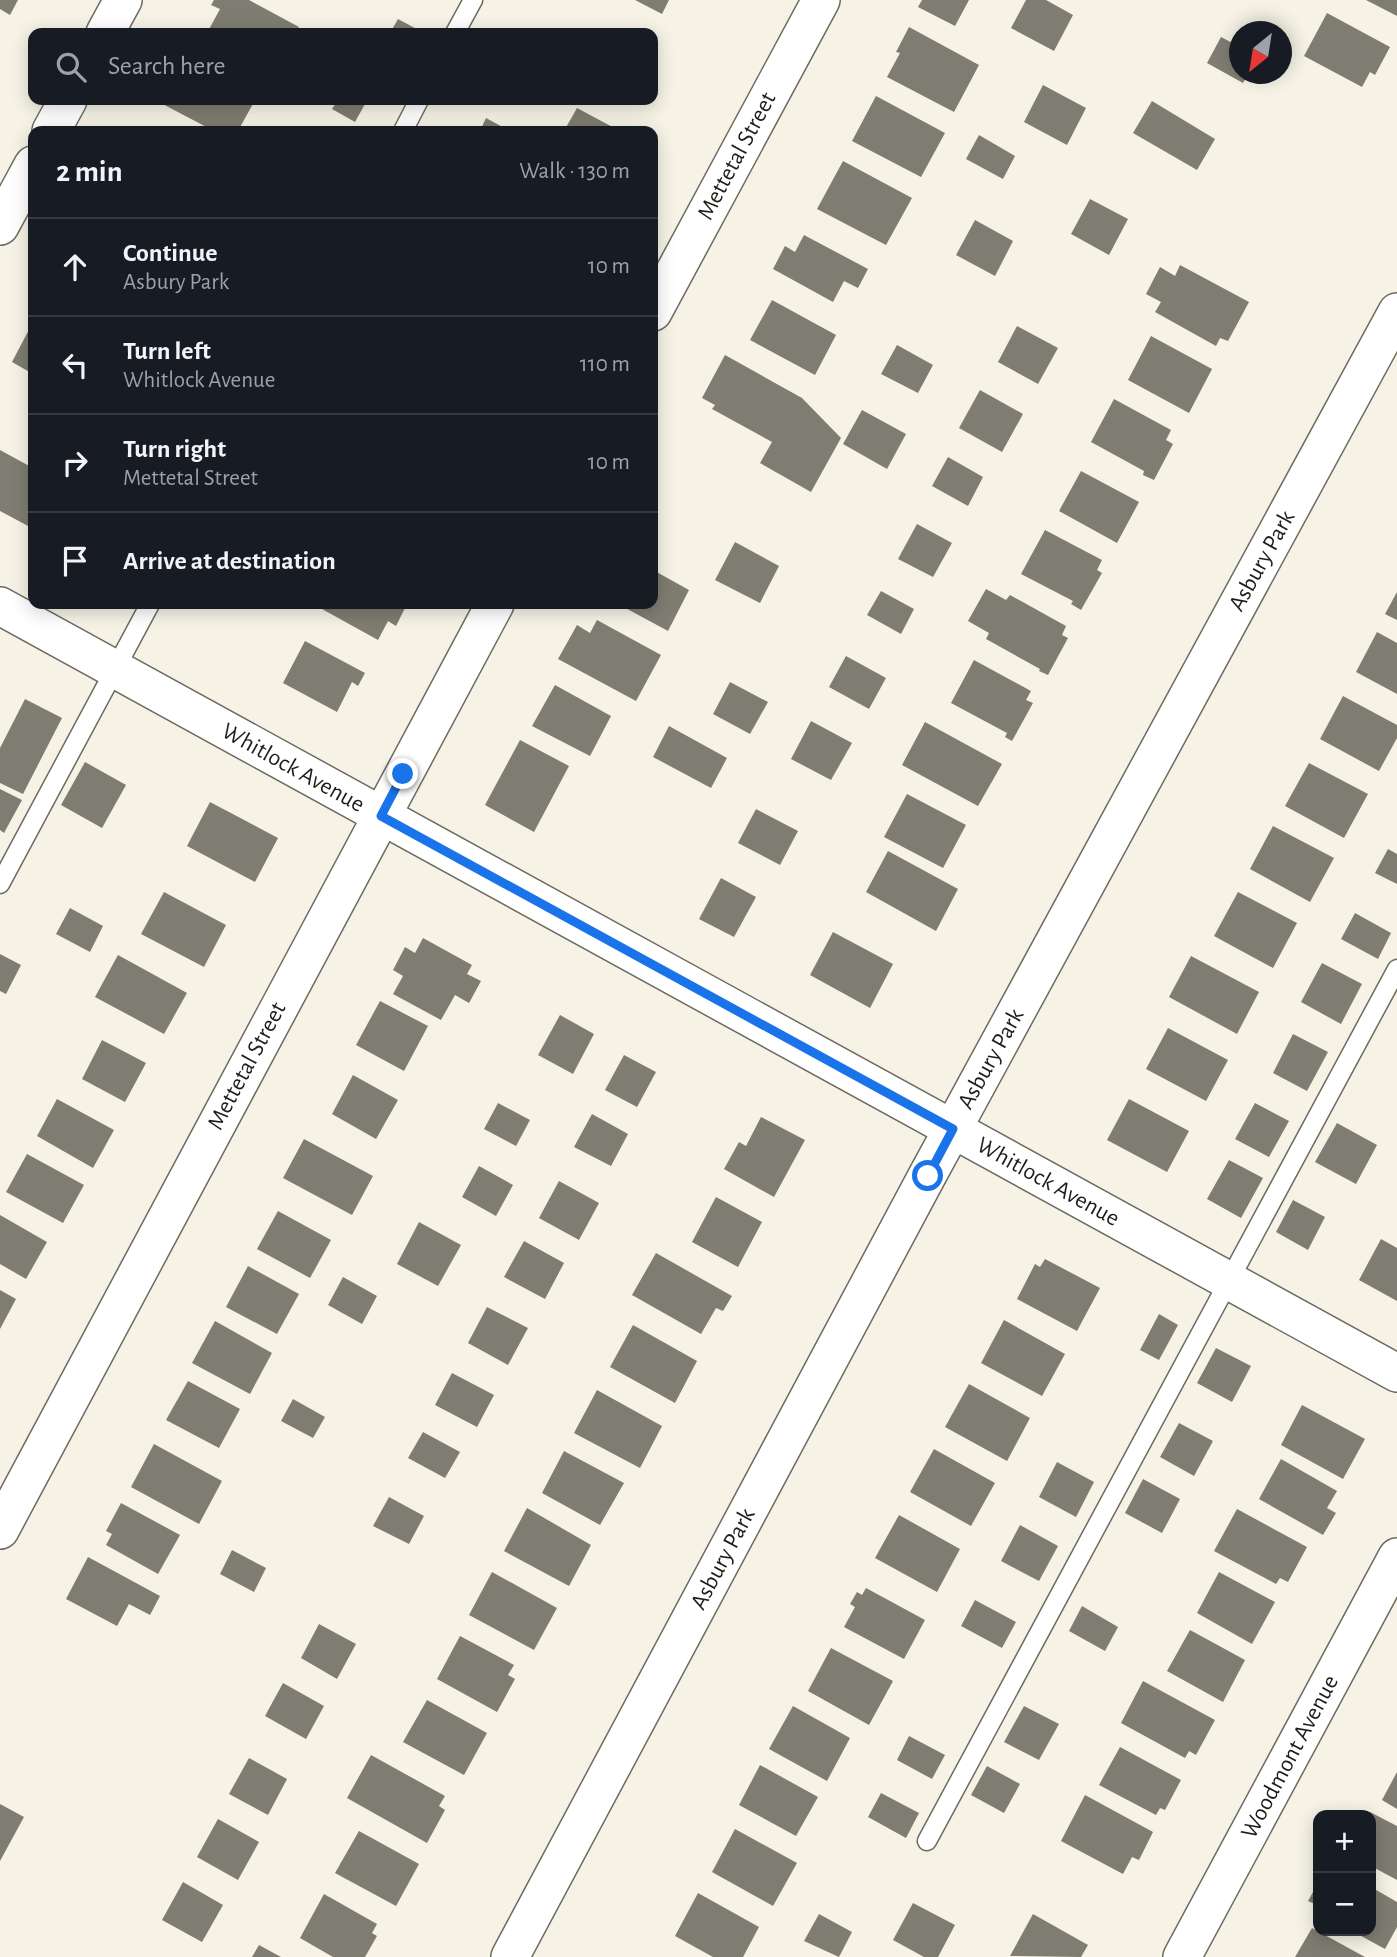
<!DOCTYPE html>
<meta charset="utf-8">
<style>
body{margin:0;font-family:"Alegreya Sans",sans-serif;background:#20242c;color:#f1f3f6}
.controls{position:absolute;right:21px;bottom:21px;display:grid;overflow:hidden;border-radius:14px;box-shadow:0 4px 18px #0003}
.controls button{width:63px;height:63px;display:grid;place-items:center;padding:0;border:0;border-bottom:2px solid #363941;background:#171b24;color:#f1f3f6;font:35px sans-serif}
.compass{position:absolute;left:1229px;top:21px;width:63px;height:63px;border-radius:50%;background:#171b24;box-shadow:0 4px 18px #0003;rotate:210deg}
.stop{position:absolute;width:21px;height:21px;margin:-16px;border:5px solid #1a73e8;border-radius:50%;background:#fff}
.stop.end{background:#1a73e8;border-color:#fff;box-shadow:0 2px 7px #0008}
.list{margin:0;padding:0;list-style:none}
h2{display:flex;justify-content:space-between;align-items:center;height:91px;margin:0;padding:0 28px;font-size:30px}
h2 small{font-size:23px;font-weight:400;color:#9ea1a6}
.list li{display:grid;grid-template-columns:46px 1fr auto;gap:21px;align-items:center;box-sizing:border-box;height:98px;padding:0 28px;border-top:2px solid #363941}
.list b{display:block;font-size:26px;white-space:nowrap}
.list p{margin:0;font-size:23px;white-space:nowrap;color:#9ea1a6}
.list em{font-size:23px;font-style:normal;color:#9ea1a6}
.icon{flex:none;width:38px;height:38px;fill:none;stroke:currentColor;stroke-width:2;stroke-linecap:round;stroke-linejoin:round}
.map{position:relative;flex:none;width:1397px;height:1957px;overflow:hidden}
.search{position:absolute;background:#171b24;box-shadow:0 4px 18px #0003;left:28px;top:28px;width:630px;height:77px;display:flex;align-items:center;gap:18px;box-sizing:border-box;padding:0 24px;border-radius:14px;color:#9ea1a6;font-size:26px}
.panel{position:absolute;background:#171b24;box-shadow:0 4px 18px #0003;left:28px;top:126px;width:630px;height:483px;border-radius:14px}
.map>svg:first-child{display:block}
.building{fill:#7f7c71}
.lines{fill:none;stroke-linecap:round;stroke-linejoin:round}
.lane-casing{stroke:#6d6b60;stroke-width:21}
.street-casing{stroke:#6d6b60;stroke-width:40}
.lane{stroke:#fff;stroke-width:18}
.street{stroke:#fff;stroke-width:37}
.route{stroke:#1a73e8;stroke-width:9}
.labels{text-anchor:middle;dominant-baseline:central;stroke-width:5;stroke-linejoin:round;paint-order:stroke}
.street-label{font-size:24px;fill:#1e1e19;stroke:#fff}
</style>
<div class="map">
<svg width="1397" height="1957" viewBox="0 0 1397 1957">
<rect width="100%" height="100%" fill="#f6f3e6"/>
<g class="building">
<path d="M0 0H18L10 15 0 9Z"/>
<path d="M214 0H249L299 27 296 33H207L220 9 211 5Z"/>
<path d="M635 0H669L662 14Z"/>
<path d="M922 0H969L955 26 918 7Z"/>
<path d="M1026 0H1046L1073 15 1054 51 1011 28Z"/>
<path d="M1366 0H1397V16Z"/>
<path d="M1327 13 1390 47 1375 75 1370 72 1362 87 1304 56Z"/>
<path d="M398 19 424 33H390Z"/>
<path d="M909 27 979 65 954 112 887 77 900 53 896 52Z"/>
<path d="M1221 37 1240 47V74H1248L1243 83 1207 63Z"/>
<path d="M1043 85 1086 108 1067 145 1024 122Z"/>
<path d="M876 96 945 133 921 177 852 141Z"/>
<path d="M155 100H255L238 131H214Z"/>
<path d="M338 100H357L365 104 355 122 332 109Z"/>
<path d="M1152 101 1215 139 1197 170 1133 133Z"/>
<path d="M577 108 620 131H564Z"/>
<path d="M486 118 510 131H480Z"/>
<path d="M979 135 1015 156 1003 179 966 159Z"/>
<path d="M843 161 912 198 886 245 817 209Z"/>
<path d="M1090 199 1128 219 1109 255 1071 234Z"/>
<path d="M975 220 1013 241 995 276 956 255Z"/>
<path d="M804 235 868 269 858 288 844 281 833 302 773 269 785 246 795 252Z"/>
<path d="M1180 265 1249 302 1228 341 1220 338 1216 346 1155 312 1161 302 1146 294 1160 267 1175 276Z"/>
<path d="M772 300 836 335 815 375 750 340Z"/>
<path d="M33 322V374L12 362Z"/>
<path d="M1017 326 1058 348 1038 384 998 362Z"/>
<path d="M1151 336 1212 369 1189 413 1128 380Z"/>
<path d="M897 345 933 365 918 393 881 374Z"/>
<path d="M725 355 802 398 841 438 811 492 760 463 772 442 712 409 715 405 702 398Z"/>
<path d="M980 390 1023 414 1002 452 959 428Z"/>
<path d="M1114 399 1171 430 1166 440 1173 444 1154 480 1143 475 1144 471 1091 442Z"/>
<path d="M862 410 906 434 887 469 843 444Z"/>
<path d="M0 450 33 468V521L30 527 0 511Z"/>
<path d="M948 457 983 477 968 506 932 486Z"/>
<path d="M1081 471 1139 502 1117 543 1059 511Z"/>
<path d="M917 524 952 543 933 577 898 559Z"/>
<path d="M1045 530 1102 560 1097 570 1102 573 1081 610 1071 604 1073 601 1021 574Z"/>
<path d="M735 542 779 566 760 603 715 580Z"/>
<path d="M653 570 689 590 668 631 618 604H653Z"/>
<path d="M986 589 1006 600 1010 595 1066 626 1062 635 1068 638 1048 675 1039 671 1040 669 986 639 989 633 968 621Z"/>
<path d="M881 591 914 609 901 634 867 615Z"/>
<path d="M1397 592V620L1385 614Z"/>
<path d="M325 604H407L396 626 388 621 378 640 322 609Z"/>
<path d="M597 620 661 655 636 701 558 659 577 625 590 633Z"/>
<path d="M1377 632 1397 643V694L1356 672Z"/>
<path d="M305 641 365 673 358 686 352 682 337 712 283 683Z"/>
<path d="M846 656 886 678 869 709 829 687Z"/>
<path d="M974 660 1031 691 1026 700 1033 703 1012 741 1005 737 1007 733 951 703Z"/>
<path d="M730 682 768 702 750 734 713 714Z"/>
<path d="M555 685 611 716 590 756 532 726Z"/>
<path d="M1343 696 1397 725V738L1379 771 1320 739Z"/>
<path d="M25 699 62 718 23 794 0 783V748Z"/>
<path d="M811 721 852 743 831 780 791 759Z"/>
<path d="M925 722 1002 764 978 806 902 765Z"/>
<path d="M669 726 727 758 711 788 653 757Z"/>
<path d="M520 740 569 766 534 832 485 805Z"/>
<path d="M85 762 126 785 102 828 61 805Z"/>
<path d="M1309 763 1368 794 1344 838 1285 806Z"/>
<path d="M0 789 22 800 4 833 0 830Z"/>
<path d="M907 794 966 825 943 868 884 837Z"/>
<path d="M210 802 278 838 255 882 187 846Z"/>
<path d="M756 809 798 831 780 865 738 843Z"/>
<path d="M1273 826 1334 858 1310 902 1250 869Z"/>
<path d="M1388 849 1397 854V884L1375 873Z"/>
<path d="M888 851 958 889 936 931 866 892Z"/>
<path d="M721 878 756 897 734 937 699 919Z"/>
<path d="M164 892 226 925 204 967 141 934Z"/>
<path d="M1238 892 1297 923 1273 968 1214 936Z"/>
<path d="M70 908 103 926 90 952 56 934Z"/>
<path d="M1355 913 1391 933 1378 959 1341 939Z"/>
<path d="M833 932 893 964 870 1008 810 975Z"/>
<path d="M423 938 472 965 467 974 481 981 469 1003 455 995 441 1020 393 994 403 976 393 970 405 947 415 953Z"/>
<path d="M0 954 21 965 6 994 0 991Z"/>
<path d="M118 955 187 993 164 1034 95 997Z"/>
<path d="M1191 956 1259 992 1237 1034 1169 997Z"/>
<path d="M1322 963 1362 984 1341 1024 1301 1002Z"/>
<path d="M380 1001 428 1026 404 1071 356 1045Z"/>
<path d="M560 1015 594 1034 573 1074 538 1055Z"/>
<path d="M1168 1028 1228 1060 1206 1101 1146 1069Z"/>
<path d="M1293 1034 1328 1052 1307 1091 1273 1073Z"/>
<path d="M102 1040 146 1063 125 1102 82 1079Z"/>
<path d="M624 1055 656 1072 637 1107 605 1090Z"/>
<path d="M353 1075 398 1100 376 1139 332 1114Z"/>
<path d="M57 1099 114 1130 93 1168 37 1136Z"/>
<path d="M1129 1099 1189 1131 1167 1172 1107 1140Z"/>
<path d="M498 1103 530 1120 516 1146 484 1129Z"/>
<path d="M1255 1103 1289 1121 1269 1157 1235 1139Z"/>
<path d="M592 1114 628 1134 611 1166 574 1147Z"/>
<path d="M761 1117 805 1140 774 1197 724 1169 739 1142 746 1146Z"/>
<path d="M1337 1123 1377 1145 1356 1184 1315 1162Z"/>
<path d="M304 1139 373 1176 352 1215 283 1178Z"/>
<path d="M27 1154 84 1185 63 1223 6 1192Z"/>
<path d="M1229 1160 1263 1178 1241 1218 1207 1199Z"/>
<path d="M479 1166 513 1185 496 1216 462 1197Z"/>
<path d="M559 1181 599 1203 579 1240 539 1218Z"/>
<path d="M716 1197 762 1222 738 1267 692 1242Z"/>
<path d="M1293 1200 1325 1217 1308 1250 1276 1232Z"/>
<path d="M278 1211 331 1240 310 1278 257 1249Z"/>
<path d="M0 1215 47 1242 26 1279 0 1264Z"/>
<path d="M419 1222 461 1245 438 1286 397 1264Z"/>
<path d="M1381 1239 1397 1248V1301L1359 1280Z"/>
<path d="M524 1241 564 1263 545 1299 504 1277Z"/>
<path d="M656 1253 732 1296 723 1311 716 1308 701 1334 632 1295Z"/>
<path d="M1045 1259 1100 1288 1077 1331 1017 1299 1035 1264 1040 1267Z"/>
<path d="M248 1266 299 1294 277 1334 226 1307Z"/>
<path d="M343 1277 377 1296 362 1324 328 1305Z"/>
<path d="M0 1290 16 1299 0 1329Z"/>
<path d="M487 1307 528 1328 508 1365 468 1343Z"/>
<path d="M1159 1314 1178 1325 1159 1360 1140 1350Z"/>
<path d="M1004 1320 1065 1354 1042 1396 981 1363Z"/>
<path d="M215 1321 272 1353 250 1394 192 1363Z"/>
<path d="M633 1325 697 1361 675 1403 610 1367Z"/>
<path d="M1216 1348 1251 1366 1232 1402 1197 1383Z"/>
<path d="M452 1373 494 1395 477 1427 435 1405Z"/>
<path d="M188 1381 240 1409 219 1448 166 1420Z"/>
<path d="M969 1384 1030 1418 1007 1461 945 1427Z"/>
<path d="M597 1390 662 1426 640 1468 574 1433Z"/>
<path d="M293 1399 325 1417 313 1438 281 1421Z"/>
<path d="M1302 1405 1365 1439 1343 1479 1281 1445Z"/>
<path d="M1179 1423 1213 1441 1194 1476 1160 1457Z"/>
<path d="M423 1432 460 1452 445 1478 408 1458Z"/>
<path d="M154 1444 222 1481 199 1524 131 1487Z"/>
<path d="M934 1449 995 1483 971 1526 910 1492Z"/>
<path d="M564 1451 624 1483 600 1525 542 1493Z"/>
<path d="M1281 1459 1337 1491 1327 1508 1336 1513 1323 1535 1259 1499Z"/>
<path d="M1057 1462 1094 1482 1076 1517 1039 1497Z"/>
<path d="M1143 1479 1180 1499 1162 1533 1125 1513Z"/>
<path d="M389 1497 424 1516 409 1544 373 1526Z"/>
<path d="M121 1503 180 1535 158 1574 106 1545 112 1534 106 1531Z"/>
<path d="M527 1508 591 1545 569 1586 504 1551Z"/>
<path d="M1237 1509 1307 1547 1288 1582 1280 1578 1276 1584 1214 1551Z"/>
<path d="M899 1515 960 1549 937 1592 875 1558Z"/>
<path d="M1020 1525 1058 1546 1039 1581 1001 1561Z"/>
<path d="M232 1550 266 1568 254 1592 220 1574Z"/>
<path d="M88 1557 160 1596 150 1615 129 1604 117 1626 66 1599Z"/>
<path d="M492 1572 557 1608 534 1650 469 1615Z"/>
<path d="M1219 1572 1275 1602 1252 1644 1197 1613Z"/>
<path d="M866 1588 925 1620 904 1659 844 1627 855 1607 850 1604 857 1592 862 1595Z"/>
<path d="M975 1600 1016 1622 1002 1648 961 1626Z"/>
<path d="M1082 1606 1118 1627 1105 1651 1069 1631Z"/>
<path d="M319 1624 356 1644 337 1679 301 1658Z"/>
<path d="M1190 1630 1245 1660 1223 1702 1167 1671Z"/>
<path d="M460 1636 514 1665 508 1675 515 1679 497 1712 437 1679Z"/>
<path d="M831 1648 893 1681 869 1725 808 1691Z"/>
<path d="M1143 1681 1215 1720 1196 1755 1189 1751 1185 1758 1121 1723Z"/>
<path d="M283 1683 324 1706 306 1739 265 1716Z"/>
<path d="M427 1700 487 1733 464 1775 403 1742Z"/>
<path d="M793 1706 850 1738 827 1781 769 1749Z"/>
<path d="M1024 1706 1059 1724 1039 1760 1004 1742Z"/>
<path d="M909 1736 945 1755 932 1779 897 1760Z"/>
<path d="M1120 1747 1181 1780 1165 1810 1160 1808 1156 1815 1099 1785Z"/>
<path d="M371 1755 445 1796 439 1806 445 1810 427 1843 347 1798Z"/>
<path d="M249 1758 287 1779 268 1815 229 1794Z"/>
<path d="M760 1765 818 1797 796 1836 739 1805Z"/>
<path d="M987 1766 1020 1784 1004 1813 971 1795Z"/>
<path d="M1397 1772V1809L1382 1800Z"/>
<path d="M881 1793 919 1813 906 1838 868 1817Z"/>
<path d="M1085 1795 1153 1832 1139 1860 1132 1857 1123 1874 1061 1841Z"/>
<path d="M0 1804 24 1817 0 1861Z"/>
<path d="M1370 1812 1397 1826V1880L1371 1866V1815H1368Z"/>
<path d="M218 1819 259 1842 238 1880 197 1857Z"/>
<path d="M735 1829 797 1863 773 1906 712 1872Z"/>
<path d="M359 1831 419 1864 396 1906 335 1873Z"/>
<path d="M183 1882 223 1905 202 1942 162 1920Z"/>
<path d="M1318 1883V1913L1314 1910 1317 1905 1308 1901Z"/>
<path d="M1371 1887 1397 1902V1927L1385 1949 1352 1931H1371Z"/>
<path d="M698 1893 759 1927 743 1957H713L675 1936Z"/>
<path d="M324 1894 377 1924 372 1933 377 1936 365 1957H333L300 1938Z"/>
<path d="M913 1903 955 1925 938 1957H924L893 1940Z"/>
<path d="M819 1914 852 1932 839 1957 804 1941Z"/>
<path d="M1033 1914 1088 1945 1081 1957 1010 1956Z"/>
<path d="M1312 1928 1365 1957H1295Z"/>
<path d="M259 1945 281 1957H252Z"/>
</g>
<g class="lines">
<g class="lane-casing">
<g id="lane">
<path d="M455 33 473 0"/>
<path d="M403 131 419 100"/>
<path d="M0 884 150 604"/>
<path d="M927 1841 1397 969"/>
</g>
</g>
<g class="street-casing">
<g id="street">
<path d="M105 33 123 0"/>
<path d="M51 131 68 100"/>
<path d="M0 226 33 165"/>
<path d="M653 312 821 0"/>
<path d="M0 606 1397 1373"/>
<path d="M0 1530 495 604"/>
<path d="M510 1957 927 1176 1397 312"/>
<path d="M1182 1957 1397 1557"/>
</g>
</g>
<use href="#lane" class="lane"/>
<use href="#street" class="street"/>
</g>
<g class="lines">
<path class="route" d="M403 774 381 816 953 1129 928 1176"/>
</g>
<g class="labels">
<g class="street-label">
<text transform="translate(737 156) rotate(-62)">Mettetal Street</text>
<text transform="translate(1262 561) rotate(-61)">Asbury Park</text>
<text transform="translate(293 768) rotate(29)">Whitlock Avenue</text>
<text transform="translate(991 1059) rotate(-61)">Asbury Park</text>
<text transform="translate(247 1066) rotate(-62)">Mettetal Street</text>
<text transform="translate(1048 1182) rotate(29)">Whitlock Avenue</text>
<text transform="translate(723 1559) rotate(-62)">Asbury Park</text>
<text transform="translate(1290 1757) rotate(-62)">Woodmont Avenue</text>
</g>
</g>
</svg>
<div class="controls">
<button>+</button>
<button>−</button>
</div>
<svg class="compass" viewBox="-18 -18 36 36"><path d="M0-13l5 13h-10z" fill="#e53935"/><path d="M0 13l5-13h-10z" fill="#9ea1a6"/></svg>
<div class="stop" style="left:928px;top:1176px"></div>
<div class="stop end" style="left:403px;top:774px"></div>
<div class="search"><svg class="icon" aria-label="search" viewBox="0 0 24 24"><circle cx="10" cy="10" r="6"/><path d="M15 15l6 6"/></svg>Search here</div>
<section class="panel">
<h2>2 min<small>Walk · 130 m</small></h2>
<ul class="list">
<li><svg class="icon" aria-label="ahead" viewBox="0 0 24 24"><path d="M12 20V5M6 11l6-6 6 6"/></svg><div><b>Continue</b><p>Asbury Park</p></div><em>10 m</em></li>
<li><svg class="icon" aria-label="left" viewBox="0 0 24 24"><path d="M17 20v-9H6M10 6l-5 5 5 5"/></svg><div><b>Turn left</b><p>Whitlock Avenue</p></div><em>110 m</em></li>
<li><svg class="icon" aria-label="right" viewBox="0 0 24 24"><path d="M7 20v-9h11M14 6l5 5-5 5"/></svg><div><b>Turn right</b><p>Mettetal Street</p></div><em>10 m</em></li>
<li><svg class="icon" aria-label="arrive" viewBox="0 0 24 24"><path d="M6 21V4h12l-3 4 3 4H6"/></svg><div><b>Arrive at destination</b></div></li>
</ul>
</section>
</div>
